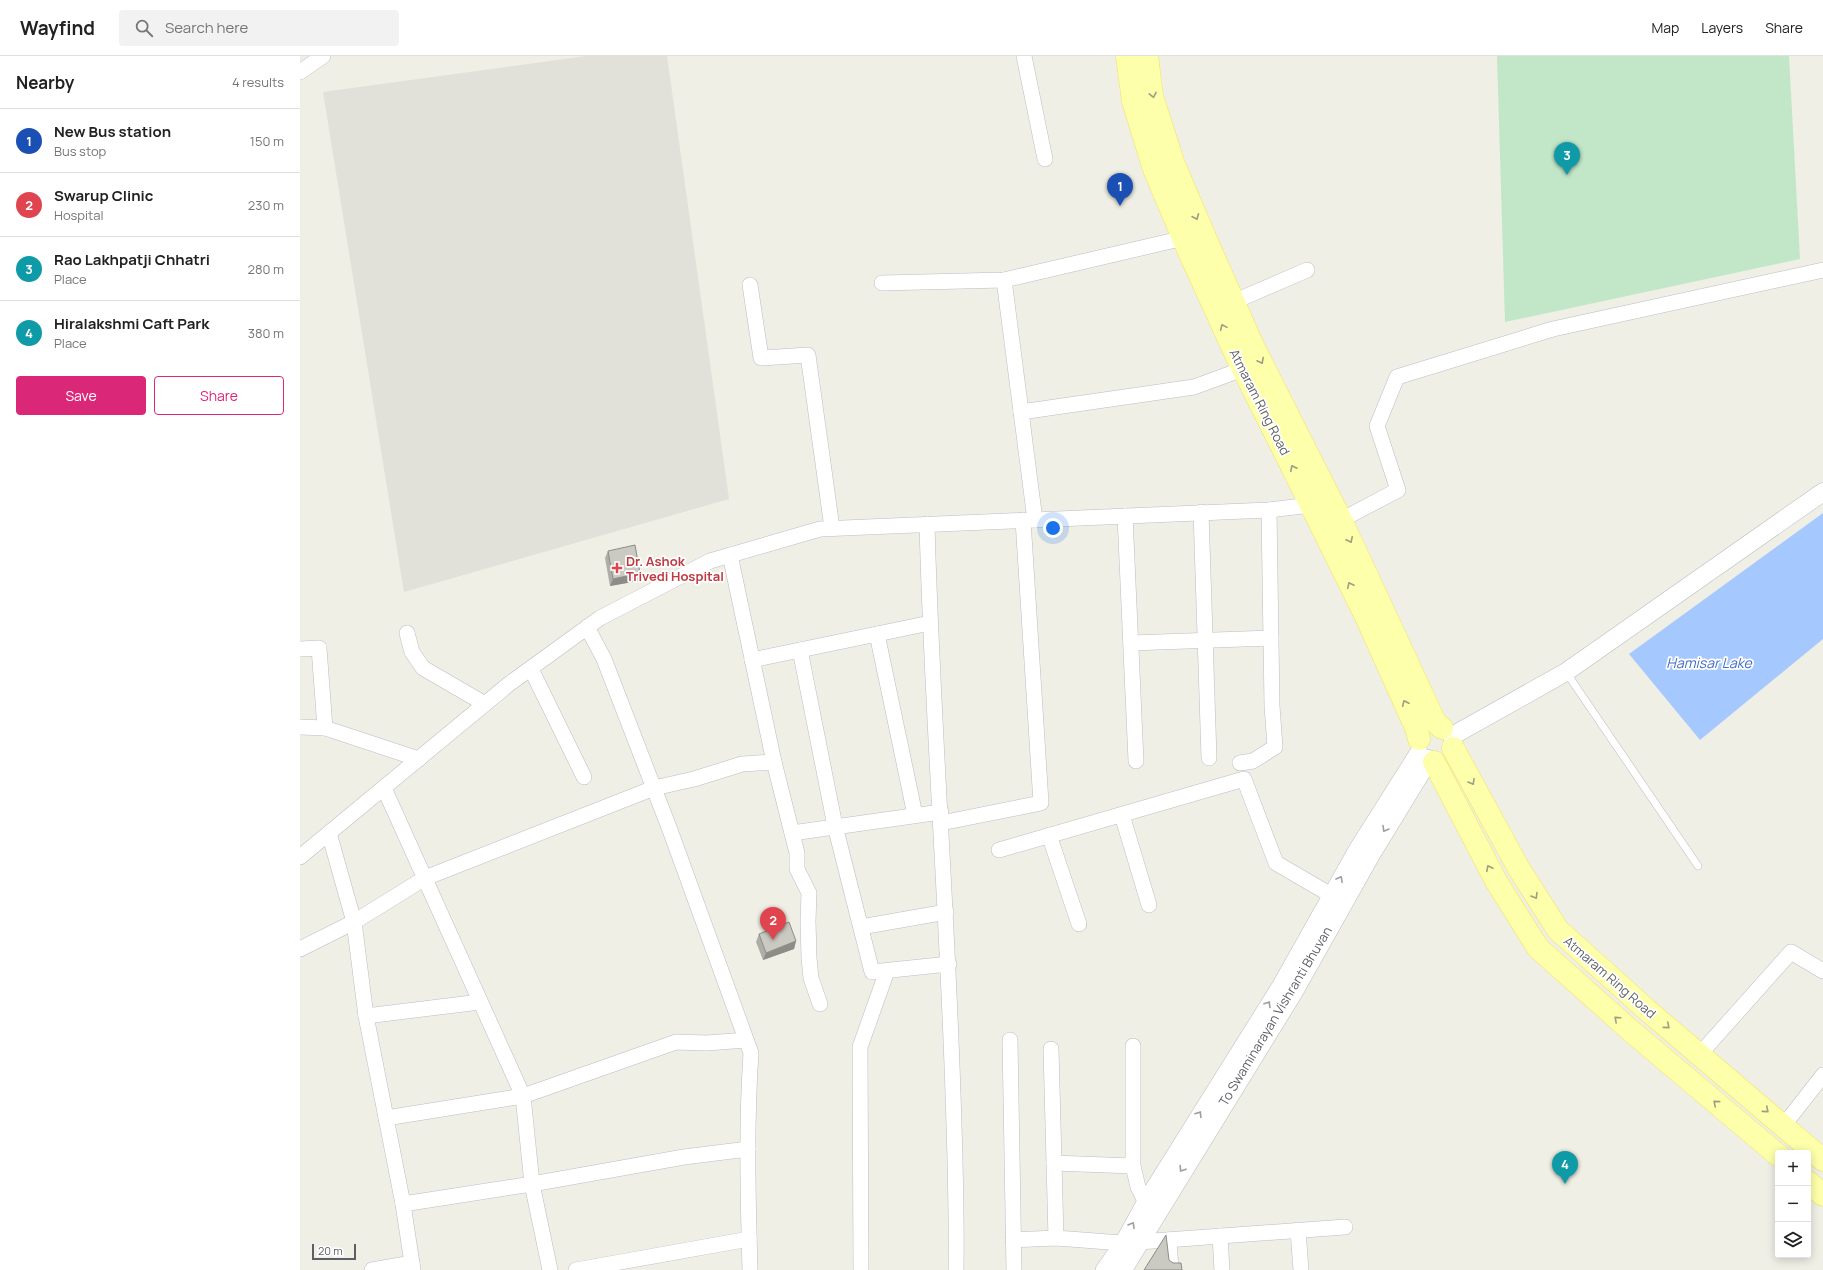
<!DOCTYPE html>
<meta charset="utf-8">
<style>
body{margin:0;font-family:Manrope,sans-serif;background:#f2f2f2;color:#222}
.controls{position:absolute;right:12px;bottom:12px;display:grid;overflow:hidden;border-radius:4px;box-shadow:0 2px 10px #0003}
.controls button{width:36px;height:36px;display:grid;place-items:center;padding:0;border:0;border-bottom:1px solid #e0e0e0;background:#fff;color:#222;font:20px sans-serif}
.scale{position:absolute;left:12px;bottom:10px;width:44px;box-sizing:border-box;padding-left:4px;border:2px solid #5d5f66;border-top:0;font-size:11px;line-height:14px;white-space:nowrap;color:#5d5f66;-webkit-text-stroke:3px #fff;paint-order:stroke}
.you{position:absolute;left:753px;top:472px;width:14px;height:14px;margin:-10px;border:3px solid #fff;border-radius:50%;background:#1a73e8;box-shadow:0 0 0 6px #1a73e833}
.badge{display:grid;place-items:center;width:26px;height:26px;border-radius:50%;background:#db2777;color:#fff;font-size:13px;font-weight:700}
.pin{position:absolute;translate:-50% -33px;filter:drop-shadow(0 1px 2px #0008)}
.pin::after{content:'';position:absolute;top:21px;width:14px;height:12px;background:inherit;clip-path:polygon(0 0,100% 0,50% 100%)}
.list{margin:0;padding:0;list-style:none}
h2{display:flex;justify-content:space-between;align-items:center;height:52px;margin:0;padding:0 16px;font-size:17px}
h2 small{font-size:13px;font-weight:400;color:#767676}
.list li{display:grid;grid-template-columns:26px 1fr auto;gap:12px;align-items:center;box-sizing:border-box;height:64px;padding:0 16px;border-top:1px solid #e0e0e0}
.list b{display:block;font-size:15px;white-space:nowrap}
.list p{margin:0;font-size:13px;white-space:nowrap;color:#767676}
.list em{font-size:13px;font-style:normal;color:#767676}
.actions{display:flex;gap:8px;padding:12px 16px}
.actions a{flex:1;padding:9px 0;border:1px solid #db2777;border-radius:4px;text-align:center;font-size:14px;color:#db2777}
.actions .main{background:#db2777;color:#fff}
.icon{flex:none;width:22px;height:22px;fill:none;stroke:currentColor;stroke-width:2;stroke-linecap:round;stroke-linejoin:round}
.map{position:relative;flex:none;width:1523px;height:1214px;overflow:hidden}
header{display:flex;align-items:center;gap:24px;box-sizing:border-box;height:56px;padding:0 20px;background:#fff;border-bottom:1px solid #e0e0e0}
header strong{font-size:19px}
nav{display:flex;gap:22px;margin-inline-start:auto;font-size:14px}
.search{width:280px;height:36px;background:#f2f2f2;display:flex;align-items:center;gap:10px;box-sizing:border-box;padding:0 14px;border-radius:4px;color:#767676;font-size:15px}
main{display:flex}
aside{flex:1;background:#fff}
.map>svg:first-child{display:block}
.industrial{fill:#e1e0d9}
.green{fill:#c1e7c8}
.water{fill:#a5c8ff}
.lines{fill:none;stroke-linecap:round;stroke-linejoin:round}
.service-casing{stroke:#bcbdc4;stroke-width:8}
.minor-casing{stroke:#bcbdc4;stroke-width:16}
.tertiary-casing{stroke:#bcbdc4;stroke-width:19}
.secondary-casing{stroke:#babcc3;stroke-width:22}
.primary-casing{stroke:#f3e35b;stroke-width:23}
.service{stroke:#fff;stroke-width:7}
.minor{stroke:#fff;stroke-width:15}
.tertiary{stroke:#fff;stroke-width:18}
.secondary{stroke:#fff;stroke-width:21}
.primary{stroke:#feffaa;stroke-width:22}
.wall{fill:#aeada7}
.shaded-wall{fill:#8d8d88}
.building{fill:#cac9c2;stroke:#8d8d88}
.oneway{stroke:#9d9f81}
.oneway2{stroke:#9e9fa3}
.health-dot{fill:#e0444e;stroke:#fff;stroke-width:1.5}
.labels{text-anchor:middle;dominant-baseline:central;stroke-width:3.5;stroke-linejoin:round;paint-order:stroke}
.street-label{font-size:13px;fill:#5d5f66;stroke:#fff}
.health-label{font-size:13px;font-weight:bold;fill:#be3a42;stroke:#fff;text-anchor:start}
.water-label{font-size:14px;font-style:italic;fill:#466dc5;stroke:#fff}
</style>
<header>
<strong>Wayfind</strong>
<div class="search"><svg class="icon" aria-label="search" viewBox="0 0 24 24"><circle cx="10" cy="10" r="6"/><path d="M15 15l6 6"/></svg>Search here</div>
<nav><a>Map</a><a>Layers</a><a>Share</a></nav>
</header>
<main>
<aside>
<h2>Nearby<small>4 results</small></h2>
<ul class="list">
<li><span class="badge" style="background:#1a4fb4">1</span><div><b>New Bus station</b><p>Bus stop</p></div><em>150 m</em></li>
<li><span class="badge" style="background:#e0444e">2</span><div><b>Swarup Clinic</b><p>Hospital</p></div><em>230 m</em></li>
<li><span class="badge" style="background:#0f9aa8">3</span><div><b>Rao Lakhpatji Chhatri</b><p>Place</p></div><em>280 m</em></li>
<li><span class="badge" style="background:#0f9aa8">4</span><div><b>Hiralakshmi Caft Park</b><p>Place</p></div><em>380 m</em></li>
</ul>
<div class="actions"><a class="main">Save</a><a>Share</a></div>
</aside>
<div class="map">
<svg width="1523" height="1214" viewBox="0 0 1523 1214">
<rect width="100%" height="100%" fill="#efefe5"/>
<path class="industrial" d="M286 0H367L429 443 104 536 23 36Z"/>
<path class="green" d="M1197 0H1489L1500 203 1205 266Z"/>
<path class="water" d="M1523 457V583L1400 684 1329 598Z"/>
<g class="lines">
<g class="service-casing">
<path id="service" d="M1266 616 1398 810"/>
</g>
<g class="minor-casing">
<g id="minor">
<path d="M724 0 745 103"/>
<path d="M0 16 23 0"/>
<path d="M704 224 735 464"/>
<path d="M582 227 704 224 884 182"/>
<path d="M450 229 461 302 508 299 532 472"/>
<path d="M933 246 1007 214"/>
<path d="M721 356 894 331 943 313"/>
<path d="M901 456 909 702"/>
<path d="M825 460 836 705"/>
<path d="M1041 464 1098 434 1077 370 1097 321 1253 273 1523 214"/>
<path d="M627 468C632 658 647 848 653 1038 655 1097 657 1155 656 1214"/>
<path d="M430 499 474 706 497 797V813L509 837 508 865 509 902 511 922 520 948"/>
<path d="M287 571 304 603 370 774 451 997C446 1069 448 1142 450 1214"/>
<path d="M107 577 112 596 123 612 185 648"/>
<path d="M577 578 615 759"/>
<path d="M831 587 971 582"/>
<path d="M0 593 19 592 25 672"/>
<path d="M500 594 535 770 572 916 649 908"/>
<path d="M452 604 630 567"/>
<path d="M231 613 284 721"/>
<path d="M0 671 25 672 119 703"/>
<path d="M940 707 953 705 975 691 972 650 969 454"/>
<path d="M84 732 223 1040 232 1128 250 1214"/>
<path d="M822 759 849 849"/>
<path d="M641 767 741 747 723 464"/>
<path d="M29 777 54 866 66 960 103 1148 113 1214"/>
<path d="M492 777 641 756"/>
<path d="M749 779 779 868"/>
<path d="M699 794 944 723 976 807 1031 839"/>
<path d="M0 801 209 628 300 562 410 505 520 473 969 454 1011 449"/>
<path d="M561 871 646 856"/>
<path d="M0 893 54 866 125 822 354 732 394 723 442 708 474 706"/>
<path d="M66 960 180 946"/>
<path d="M710 984 714 1214"/>
<path d="M833 990V1110L838 1131 845 1145"/>
<path d="M751 993 756 1182"/>
<path d="M1400 998 1491 896 1523 915"/>
<path d="M86 1062 223 1040 376 986 407 987 446 984"/>
<path d="M1484 1069 1523 1019"/>
<path d="M754 1107 833 1110"/>
<path d="M103 1148 232 1128 384 1101 448 1093"/>
<path d="M998 1174 1001 1214"/>
<path d="M920 1180 922 1214"/>
<path d="M713 1184 756 1182 822 1187"/>
<path d="M869 1184 871 1214"/>
<path d="M839 1186 1045 1171"/>
<path d="M72 1214 112 1207"/>
<path d="M276 1214 449 1183"/>
<path d="M561 1214 560 991 587 915"/>
<path d="M803 1214 822 1187 845 1145 980 929 1057 792 1119 694"/>
</g>
</g>
<g class="tertiary-casing">
<path id="tertiary" d="M1152 680 1266 616 1523 436"/>
</g>
<g class="secondary-casing">
<path id="secondary" d="M821 1214 992 936 1069 799 1127 704"/>
</g>
<g class="primary-casing">
<g id="primary">
<path d="M827 0 833 45 854 113 889 196 936 299 1011 449 1067 563 1117 674 1119 683"/>
<path d="M847 0 852 40 873 106 908 188 953 290 1041 464 1135 666 1142 672"/>
<path d="M1153 692 1219 813 1258 874 1347 954 1523 1104"/>
<path d="M1134 706 1196 825 1238 892 1330 974 1478 1099"/>
<path d="M1508 1126 1523 1139"/>
</g>
</g>
<use href="#service" class="service"/>
<use href="#minor" class="minor"/>
<use href="#tertiary" class="tertiary"/>
<use href="#secondary" class="secondary"/>
<use href="#primary" class="primary"/>
</g>
<g class="wall">
<path d="M308 495 340 517 338 525 310 530 305 502Z"/>
<path d="M459 878 496 885 494 893 463 904 456 886Z"/>
</g>
<g class="shaded-wall">
<path d="M340 517 338 525 310 530 313 523Z"/>
<path d="M496 885 494 893 463 904 466 897Z"/>
</g>
<g class="building">
<path d="M335 489 340 517 313 523 308 495Z"/>
<path d="M489 866 496 885 466 897 459 878Z"/>
<path d="M866 1179 869 1204 873 1207H881L882 1214H844Z"/>
</g>
<defs><path id="oneway-chevron" d="M-2-3.5L2.5 0L-2 3.5" fill="none" stroke-width="1.6" stroke-linecap="round" stroke-linejoin="round"/></defs>
<g class="oneway">
<use href="#oneway-chevron" transform="translate(853 39) rotate(78)"/>
<use href="#oneway-chevron" transform="translate(896 161) rotate(67)"/>
<use href="#oneway-chevron" transform="translate(923 271) rotate(-114)"/>
<use href="#oneway-chevron" transform="translate(961 305) rotate(63)"/>
<use href="#oneway-chevron" transform="translate(993 412) rotate(-117)"/>
<use href="#oneway-chevron" transform="translate(1050 484) rotate(64)"/>
<use href="#oneway-chevron" transform="translate(1050 529) rotate(-116)"/>
<use href="#oneway-chevron" transform="translate(1105 647) rotate(-115)"/>
<use href="#oneway-chevron" transform="translate(1172 726) rotate(60)"/>
<use href="#oneway-chevron" transform="translate(1189 812) rotate(-117)"/>
<use href="#oneway-chevron" transform="translate(1235 840) rotate(59)"/>
<use href="#oneway-chevron" transform="translate(1317 963) rotate(-138)"/>
<use href="#oneway-chevron" transform="translate(1367 970) rotate(40)"/>
<use href="#oneway-chevron" transform="translate(1416 1047) rotate(-140)"/>
<use href="#oneway-chevron" transform="translate(1466 1054) rotate(40)"/>
</g>
<g class="oneway2">
<use href="#oneway-chevron" transform="translate(1085 773) rotate(121)"/>
<use href="#oneway-chevron" transform="translate(1040 823) rotate(-61)"/>
<use href="#oneway-chevron" transform="translate(968 948) rotate(-58)"/>
<use href="#oneway-chevron" transform="translate(899 1058) rotate(-58)"/>
<use href="#oneway-chevron" transform="translate(882 1113) rotate(122)"/>
<use href="#oneway-chevron" transform="translate(832 1169) rotate(-60)"/>
</g>
<path class="health-dot" d="M315 506h4v4h4v4h-4v4h-4v-4h-4v-4h4z"/>
<g class="labels">
<g class="street-label">
<text transform="translate(960 346) rotate(63)">Atmaram Ring Road</text>
<text transform="translate(1310 921) rotate(41)">Atmaram Ring Road</text>
<text transform="translate(975 960) rotate(-59)">To Swaminarayan Vishranti Bhuvan</text>
</g>
<g class="health-label">
<text x="326" y="505">Dr. Ashok<tspan x="326" dy="15">Trivedi Hospital</tspan></text>
</g>
<g class="water-label">
<text x="1409" y="606">Hamisar Lake</text>
</g>
</g>
</svg>
<div class="controls">
<button>+</button>
<button>−</button>
<button><svg class="icon" aria-label="layers" viewBox="0 0 24 24"><path d="M12 4l9 5-9 5-9-5zM3 14l9 5 9-5"/></svg></button>
</div>
<div class="scale">20 m</div>
<div class="you"></div>
<div class="pin badge" style="left:820px;top:150px;background:#1a4fb4">1</div>
<div class="pin badge" style="left:473px;top:884px;background:#e0444e">2</div>
<div class="pin badge" style="left:1267px;top:119px;background:#0f9aa8">3</div>
<div class="pin badge" style="left:1265px;top:1128px;background:#0f9aa8">4</div>
</div>
</main>
